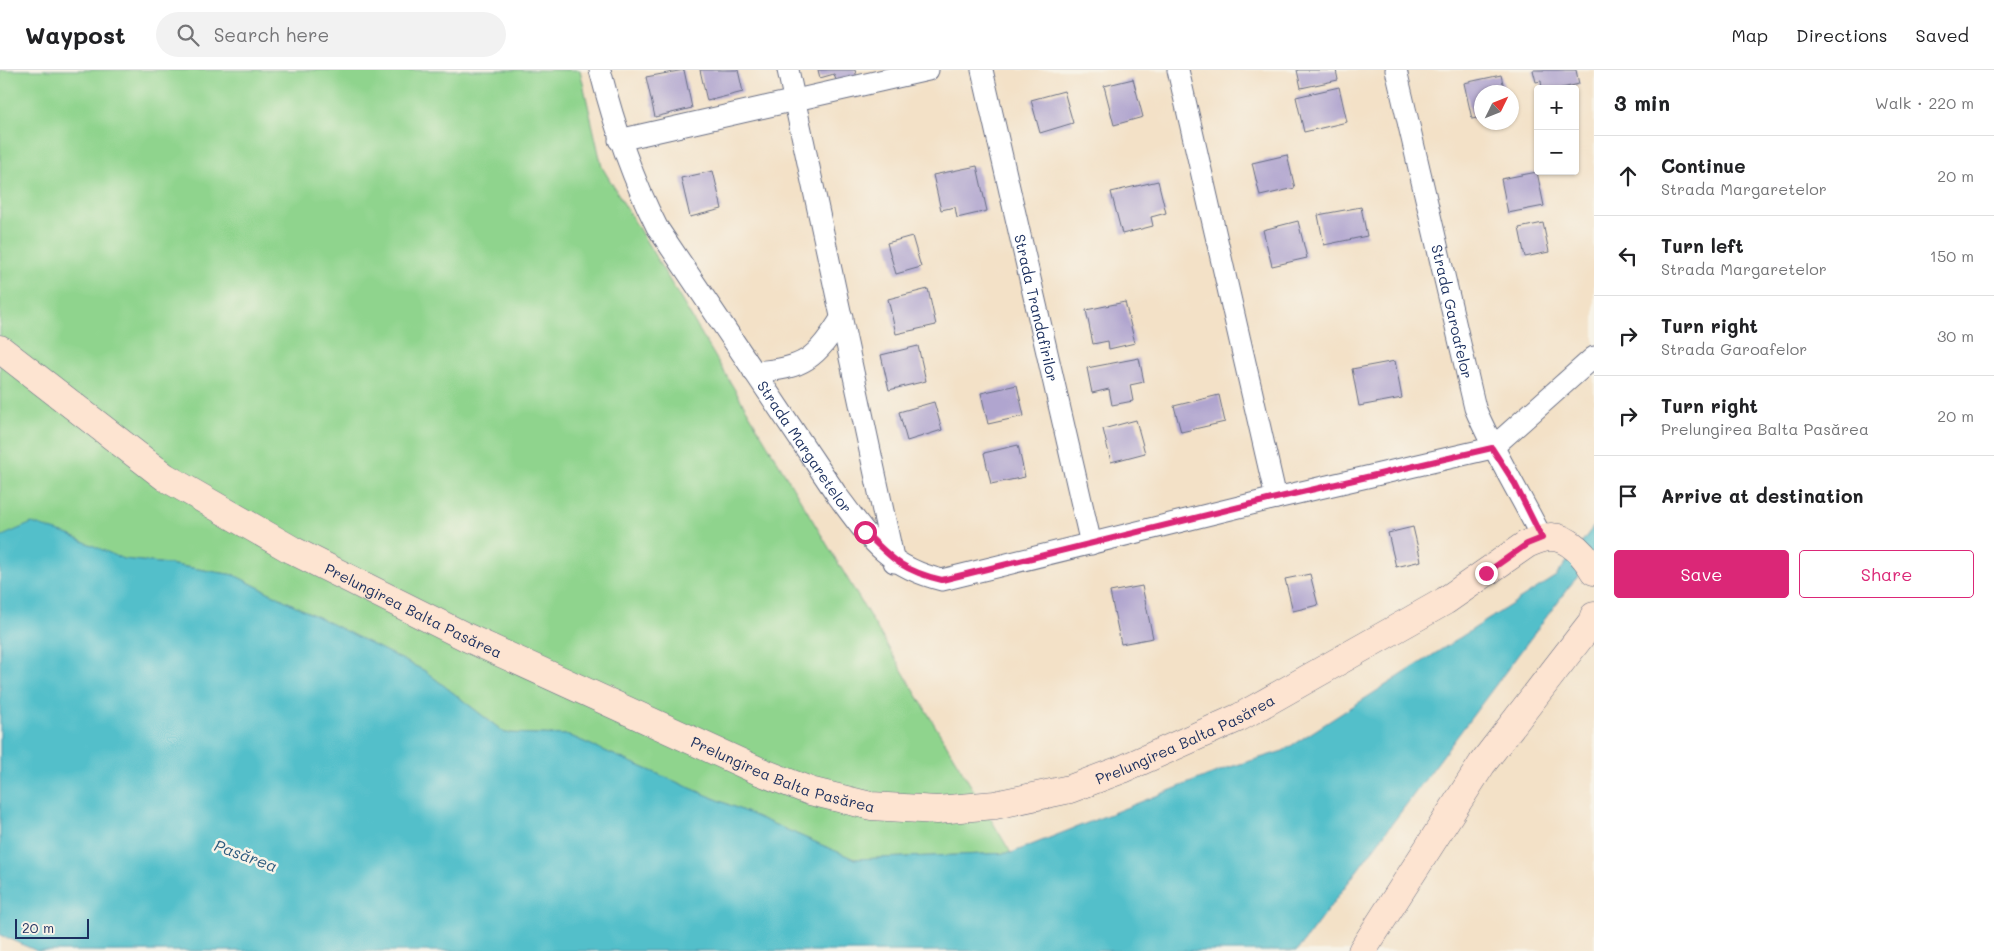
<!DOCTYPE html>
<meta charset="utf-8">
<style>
body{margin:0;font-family:Mali,sans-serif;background:#f2f2f2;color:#202124}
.controls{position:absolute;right:15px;top:15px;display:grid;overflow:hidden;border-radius:5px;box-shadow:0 1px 4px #0004}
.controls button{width:45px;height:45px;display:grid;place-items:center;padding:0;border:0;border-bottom:1px solid #e0e0e0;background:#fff;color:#202124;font:25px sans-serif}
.compass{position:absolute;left:1474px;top:15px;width:45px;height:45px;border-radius:50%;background:#fff;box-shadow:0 1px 4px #0004;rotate:47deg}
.scale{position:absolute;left:15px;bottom:12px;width:74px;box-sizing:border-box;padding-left:5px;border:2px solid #1b2f5e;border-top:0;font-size:14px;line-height:18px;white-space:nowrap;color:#1b2f5e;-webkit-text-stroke:4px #f7f3e8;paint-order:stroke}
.stop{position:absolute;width:15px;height:15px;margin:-11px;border:4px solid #db2777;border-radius:50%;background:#fff}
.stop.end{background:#db2777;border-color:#fff;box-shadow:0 1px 5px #0008}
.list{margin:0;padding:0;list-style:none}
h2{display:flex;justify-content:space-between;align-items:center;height:65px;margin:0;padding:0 20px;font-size:21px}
h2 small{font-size:16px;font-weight:400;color:#757577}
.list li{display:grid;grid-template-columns:32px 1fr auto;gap:15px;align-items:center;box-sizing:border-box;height:80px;padding:0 20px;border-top:1px solid #e0e0e0}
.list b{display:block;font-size:19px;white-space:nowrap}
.list p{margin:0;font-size:16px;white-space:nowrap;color:#757577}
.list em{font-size:16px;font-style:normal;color:#757577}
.actions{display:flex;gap:10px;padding:15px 20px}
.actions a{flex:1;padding:11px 0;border:1px solid #db2777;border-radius:5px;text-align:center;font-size:18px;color:#db2777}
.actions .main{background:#db2777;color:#fff}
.icon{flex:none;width:28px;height:28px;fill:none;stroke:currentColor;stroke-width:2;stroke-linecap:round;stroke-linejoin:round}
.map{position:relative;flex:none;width:1594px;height:881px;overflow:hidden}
header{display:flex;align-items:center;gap:30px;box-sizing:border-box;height:70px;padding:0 25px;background:#fff;border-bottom:1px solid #e0e0e0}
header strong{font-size:24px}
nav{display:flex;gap:28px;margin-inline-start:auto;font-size:18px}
.search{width:350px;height:45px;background:#f2f2f2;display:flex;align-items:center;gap:12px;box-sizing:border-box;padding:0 18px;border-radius:28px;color:#757577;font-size:19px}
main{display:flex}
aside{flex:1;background:#fff}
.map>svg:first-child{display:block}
.green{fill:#8fd48d;stroke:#558276}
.water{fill:#52bfca;stroke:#367794}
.building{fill:#b0a5cf}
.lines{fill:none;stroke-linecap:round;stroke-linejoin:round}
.street-casing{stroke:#676d83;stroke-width:23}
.secondary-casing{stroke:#676d83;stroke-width:29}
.street{stroke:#fff;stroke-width:21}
.secondary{stroke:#fde4d1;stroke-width:28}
.route{stroke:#db2777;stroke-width:6}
.labels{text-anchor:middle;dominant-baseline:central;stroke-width:5;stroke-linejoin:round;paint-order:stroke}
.street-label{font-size:15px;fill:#1b2f5e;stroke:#f7f3e8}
.water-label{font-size:16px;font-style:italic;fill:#2c5a7e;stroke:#f7f3e8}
</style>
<header>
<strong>Waypost</strong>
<div class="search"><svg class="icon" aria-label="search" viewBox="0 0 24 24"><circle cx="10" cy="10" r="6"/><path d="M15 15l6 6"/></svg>Search here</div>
<nav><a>Map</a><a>Directions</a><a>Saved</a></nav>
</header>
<main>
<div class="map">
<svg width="1594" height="881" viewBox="0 0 1594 881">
<rect width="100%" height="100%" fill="#f7f3e8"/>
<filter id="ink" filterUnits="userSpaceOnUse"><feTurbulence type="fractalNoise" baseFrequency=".02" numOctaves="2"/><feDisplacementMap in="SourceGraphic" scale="10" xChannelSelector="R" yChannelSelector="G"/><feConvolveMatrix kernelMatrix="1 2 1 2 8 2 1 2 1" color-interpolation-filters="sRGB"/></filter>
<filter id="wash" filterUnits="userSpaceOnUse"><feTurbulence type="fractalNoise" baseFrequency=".0096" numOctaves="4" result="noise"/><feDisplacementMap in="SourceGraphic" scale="20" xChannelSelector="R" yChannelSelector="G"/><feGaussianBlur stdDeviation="1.12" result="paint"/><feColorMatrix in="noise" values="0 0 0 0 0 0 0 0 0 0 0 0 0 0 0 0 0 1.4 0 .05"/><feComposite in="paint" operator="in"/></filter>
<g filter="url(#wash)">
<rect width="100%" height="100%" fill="#f3e1c7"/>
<path class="green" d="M0 0H580L602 97 1011 783 854 789 568 665 505 663 425 601 234 505 168 494 122 489 69 465 0 467Z"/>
<path class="water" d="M32 453 69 465 123 489 168 494 234 505 425 601 505 663 568 665 854 789 1011 783 1227 698 1283 681 1556 506 1594 456V488L1568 518 1297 881H37L0 865V467Z"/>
<g id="blocks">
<g class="building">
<path d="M684 0 692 38 655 47 646 7Z"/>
<path d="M700 0H738L743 22 707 31Z"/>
<path d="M818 0H855L858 12 838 17 834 4 820 8Z"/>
<path d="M1297 0H1336L1338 10 1301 18Z"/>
<path d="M1533 0H1576L1579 14 1558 19H1542L1541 11 1536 12Z"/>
<path d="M1501 5 1505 22H1482V47L1472 49 1464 13Z"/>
<path d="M1133 9 1143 47 1114 55 1104 16Z"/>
<path d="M1339 17 1347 52 1304 62 1296 27Z"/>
<path d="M1064 21 1073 53 1040 63 1031 30Z"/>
<path d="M1287 85 1295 118 1260 126 1252 93Z"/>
<path d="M977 96 987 141 957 148 955 137 941 140 933 105Z"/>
<path d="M713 101 722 139 690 147 681 108Z"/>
<path d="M1537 102 1544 136 1508 143 1501 109Z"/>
<path d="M1158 111 1166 143 1151 147 1153 156 1122 164 1111 122Z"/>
<path d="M1361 137 1367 166 1324 175 1318 145Z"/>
<path d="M1298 151 1307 188 1272 196 1263 160Z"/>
<path d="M1543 153 1549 182 1525 187 1519 158Z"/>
<path d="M912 166 921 197 896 204 887 173Z"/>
<path d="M928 219 936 255 896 264 888 229Z"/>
<path d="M1125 232 1135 273 1109 279 1108 271 1093 274 1086 240Z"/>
<path d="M918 276 926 311 889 320 881 285Z"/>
<path d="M1139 288 1144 312 1130 315 1133 331 1112 335 1109 319 1092 323 1087 298Z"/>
<path d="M1395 291 1402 328 1359 336 1352 299Z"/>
<path d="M1017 315 1024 346 988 354 981 323Z"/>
<path d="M1219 325 1225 352 1181 362 1174 336Z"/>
<path d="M934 332 942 360 907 371 899 342Z"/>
<path d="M1136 350 1145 383 1111 392 1103 359Z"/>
<path d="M1018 375 1025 407 991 414 984 383Z"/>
<path d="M1413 457 1421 491 1396 497 1388 463Z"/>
<path d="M1310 504 1318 535 1293 541 1285 509Z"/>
<path d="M1142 516 1153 568 1121 574 1110 522Z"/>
</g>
</g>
</g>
<g filter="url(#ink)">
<use href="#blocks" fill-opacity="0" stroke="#676d83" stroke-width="1"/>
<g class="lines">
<g class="street-casing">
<g id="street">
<path id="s1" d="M600 0C614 55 631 106 657 157L837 425C869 468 887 497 942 510L1276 428 1492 378 1594 287"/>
<path d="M788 0 894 492"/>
<path id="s2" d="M982 0 1091 474"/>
<path d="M1178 0 1276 428"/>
<path id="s3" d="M1396 0 1475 338C1494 383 1520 424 1542 468"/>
<path d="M619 70 928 0"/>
<path d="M754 302C804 299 816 289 842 247"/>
</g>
</g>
<g class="secondary-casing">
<g id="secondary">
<path id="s4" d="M0 279 165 407 292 480 466 567 759 701 810 721 871 736 937 740 995 735 1070 719 1123 699 1240 647 1445 531 1527 474C1535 471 1542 467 1550 467 1569 466 1586 487 1594 501"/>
<path d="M1362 881 1482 694 1592 552 1594 546"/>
</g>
</g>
<use href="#street" class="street"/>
<use href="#secondary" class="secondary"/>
</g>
</g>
<g class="lines" filter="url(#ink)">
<path class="route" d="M865 462C892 489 903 501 942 510L1276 428 1492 378 1515 414 1542 468 1527 474 1486 503"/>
</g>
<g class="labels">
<g class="street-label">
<text stroke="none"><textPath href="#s2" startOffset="244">Strada Trandafirilor</textPath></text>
<text stroke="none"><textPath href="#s3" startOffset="248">Strada Garoafelor</textPath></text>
<text stroke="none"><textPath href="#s1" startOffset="432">Strada Margaretelor</textPath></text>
<text stroke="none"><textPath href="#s4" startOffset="491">Prelungirea Balta Pasărea</textPath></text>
<text stroke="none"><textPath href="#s4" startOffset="1316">Prelungirea Balta Pasărea</textPath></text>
<text stroke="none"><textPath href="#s4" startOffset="896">Prelungirea Balta Pasărea</textPath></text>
</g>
<g class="water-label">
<text transform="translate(246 785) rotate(20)">Pasărea</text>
</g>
</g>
</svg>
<div class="controls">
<button>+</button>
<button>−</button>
</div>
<svg class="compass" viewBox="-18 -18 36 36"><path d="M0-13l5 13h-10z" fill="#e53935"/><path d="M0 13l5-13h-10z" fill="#757577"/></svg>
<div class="scale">20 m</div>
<div class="stop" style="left:865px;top:462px"></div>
<div class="stop end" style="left:1486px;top:503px"></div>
</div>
<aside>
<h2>3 min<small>Walk · 220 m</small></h2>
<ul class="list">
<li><svg class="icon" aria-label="ahead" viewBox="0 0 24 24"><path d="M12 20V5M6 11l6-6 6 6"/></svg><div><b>Continue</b><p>Strada Margaretelor</p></div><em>20 m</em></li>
<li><svg class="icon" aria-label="left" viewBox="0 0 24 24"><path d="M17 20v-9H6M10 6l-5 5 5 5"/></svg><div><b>Turn left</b><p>Strada Margaretelor</p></div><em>150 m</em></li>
<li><svg class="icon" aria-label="right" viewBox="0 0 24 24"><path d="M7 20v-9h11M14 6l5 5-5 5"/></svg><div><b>Turn right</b><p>Strada Garoafelor</p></div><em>30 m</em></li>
<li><svg class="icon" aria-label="right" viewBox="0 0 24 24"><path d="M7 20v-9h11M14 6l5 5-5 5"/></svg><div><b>Turn right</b><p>Prelungirea Balta Pasărea</p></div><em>20 m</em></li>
<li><svg class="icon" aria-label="arrive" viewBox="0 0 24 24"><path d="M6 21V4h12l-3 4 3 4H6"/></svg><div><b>Arrive at destination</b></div></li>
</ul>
<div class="actions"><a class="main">Save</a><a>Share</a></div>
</aside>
</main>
